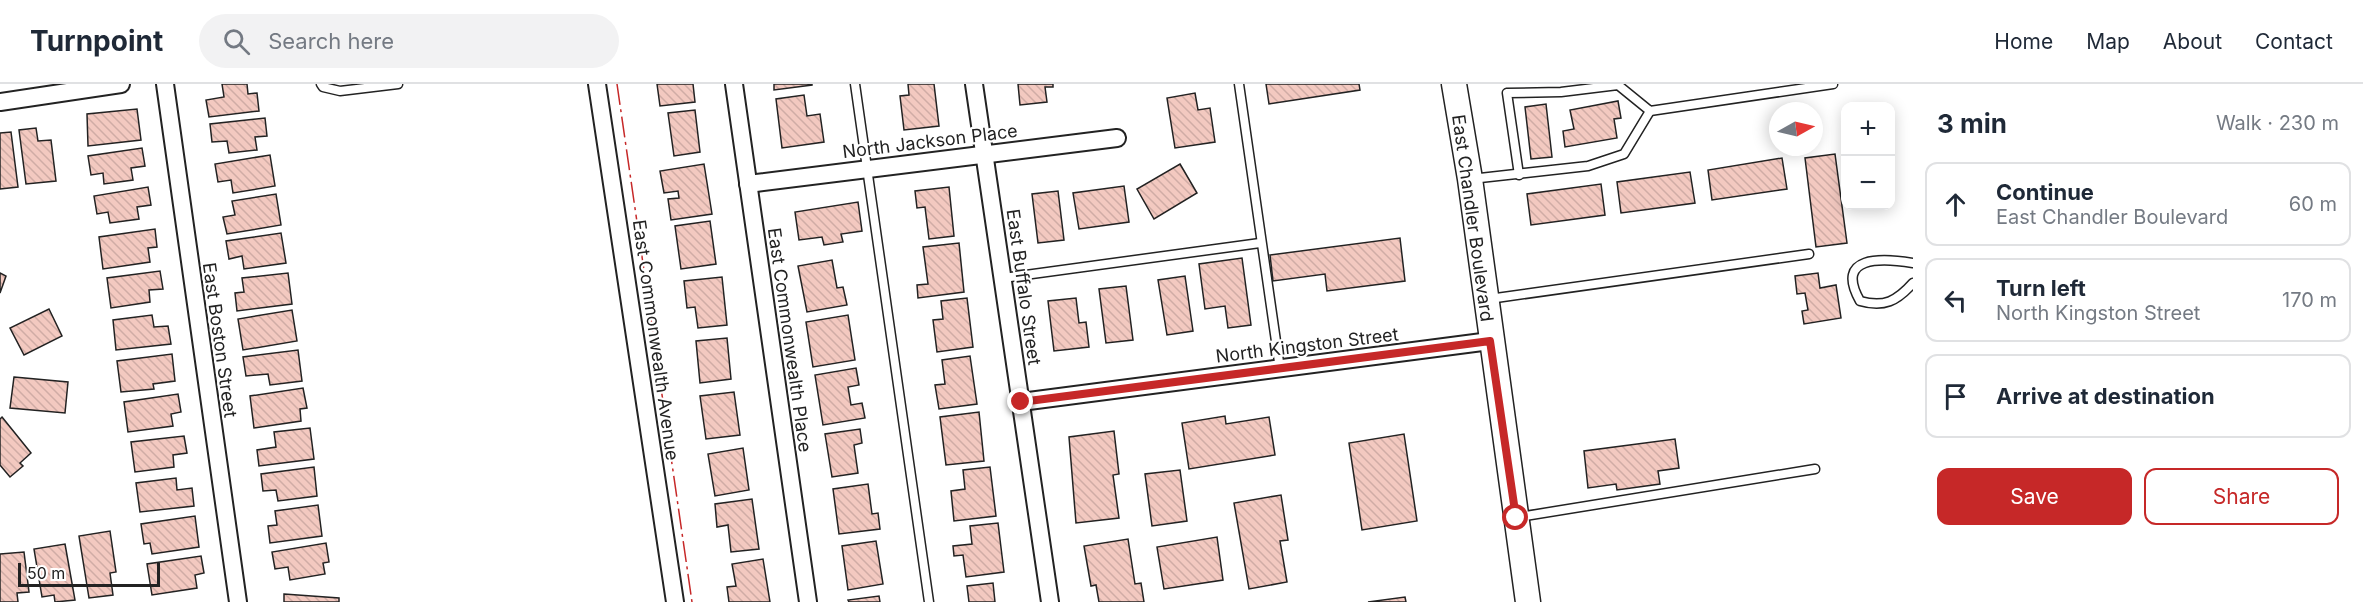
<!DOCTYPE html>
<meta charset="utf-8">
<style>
body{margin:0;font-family:Inter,sans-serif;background:#f2f2f3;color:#1f2937}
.controls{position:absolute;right:18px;top:18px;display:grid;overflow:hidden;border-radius:12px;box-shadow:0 3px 15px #0003}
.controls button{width:54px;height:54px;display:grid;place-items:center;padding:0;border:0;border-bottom:2px solid #e0e1e3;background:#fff;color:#1f2937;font:30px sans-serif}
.compass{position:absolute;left:1769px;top:18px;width:54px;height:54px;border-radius:50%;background:#fff;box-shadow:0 3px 15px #0003;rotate:82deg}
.scale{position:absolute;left:18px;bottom:15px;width:142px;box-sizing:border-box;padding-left:6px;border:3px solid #222;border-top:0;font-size:16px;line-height:21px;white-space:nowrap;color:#222;-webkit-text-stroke:4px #fff;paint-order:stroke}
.stop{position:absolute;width:18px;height:18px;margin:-14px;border:4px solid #c62828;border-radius:50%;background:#fff}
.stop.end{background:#c62828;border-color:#fff;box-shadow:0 2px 6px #0008}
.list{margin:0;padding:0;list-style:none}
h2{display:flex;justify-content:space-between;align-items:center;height:78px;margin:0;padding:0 24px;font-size:26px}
h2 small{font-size:20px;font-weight:400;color:#747a83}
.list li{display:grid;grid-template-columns:39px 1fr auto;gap:18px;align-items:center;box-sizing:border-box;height:84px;margin:0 12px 12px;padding:0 12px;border:2px solid #e0e1e3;border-radius:12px}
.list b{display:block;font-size:22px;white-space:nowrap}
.list p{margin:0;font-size:20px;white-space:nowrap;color:#747a83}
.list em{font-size:20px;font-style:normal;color:#747a83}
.actions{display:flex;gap:12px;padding:18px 24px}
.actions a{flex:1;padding:14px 0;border:2px solid #c62828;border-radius:12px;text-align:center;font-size:21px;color:#c62828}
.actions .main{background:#c62828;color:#fff}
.icon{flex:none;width:33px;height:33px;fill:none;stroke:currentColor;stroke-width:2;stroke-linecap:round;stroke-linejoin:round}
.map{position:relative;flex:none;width:1913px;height:518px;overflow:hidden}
header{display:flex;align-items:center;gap:36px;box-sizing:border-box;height:84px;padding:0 30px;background:#fff;border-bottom:2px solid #e0e1e3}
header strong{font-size:28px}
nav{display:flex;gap:33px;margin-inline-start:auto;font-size:21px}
.search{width:420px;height:54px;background:#f2f2f3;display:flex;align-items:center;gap:15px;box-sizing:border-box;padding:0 21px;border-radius:33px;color:#747a83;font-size:22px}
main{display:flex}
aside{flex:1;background:#fff}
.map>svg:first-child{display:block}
.building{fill:url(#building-back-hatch);stroke:#222;stroke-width:1.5}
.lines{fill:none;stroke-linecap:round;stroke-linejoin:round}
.service-casing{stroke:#222;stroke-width:11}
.minor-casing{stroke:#222;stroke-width:20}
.secondary-casing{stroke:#222;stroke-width:27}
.service{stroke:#fff;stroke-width:8}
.minor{stroke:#fff;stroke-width:16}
.secondary{stroke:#fff;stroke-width:24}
.power{stroke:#c62828;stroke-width:1.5;stroke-dasharray:21 4.5 3 4.5;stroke-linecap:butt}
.route{stroke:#c62828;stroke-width:8}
.labels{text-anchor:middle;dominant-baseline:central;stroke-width:4.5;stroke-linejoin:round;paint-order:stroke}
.street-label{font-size:18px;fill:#222;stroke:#fff}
</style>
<header>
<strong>Turnpoint</strong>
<div class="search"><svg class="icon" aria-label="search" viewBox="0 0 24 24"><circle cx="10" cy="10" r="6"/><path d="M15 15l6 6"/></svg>Search here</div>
<nav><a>Home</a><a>Map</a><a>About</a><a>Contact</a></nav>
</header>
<main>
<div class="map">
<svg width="1913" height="518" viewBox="0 0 1913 518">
<defs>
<pattern id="building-back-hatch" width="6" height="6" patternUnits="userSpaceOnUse" patternTransform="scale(1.5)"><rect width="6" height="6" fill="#f3c9c0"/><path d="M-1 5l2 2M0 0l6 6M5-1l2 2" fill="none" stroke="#d0aca5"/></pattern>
</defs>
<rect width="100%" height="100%" fill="#fff"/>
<g class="building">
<path d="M222 0H247L248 10 257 9 259 27 209 33 206 16 224 13Z"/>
<path d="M657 0H693L695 18 660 22Z"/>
<path d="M774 0H812V1L774 6Z"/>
<path d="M908 0H934L939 42 904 46 900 12 909 11Z"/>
<path d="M1018 0H1053V3H1045L1047 18 1020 21Z"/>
<path d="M1266 0H1359L1360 6 1269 20Z"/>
<path d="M1195 9 1198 26 1210 24 1215 58 1175 64 1167 14Z"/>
<path d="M804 11 807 32 820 30 824 58 782 64 776 15Z"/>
<path d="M1618 17 1621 34 1614 35 1617 54 1565 63 1563 47 1574 45 1570 26Z"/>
<path d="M1546 20 1552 73 1531 75 1525 23Z"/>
<path d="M137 25 141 56 88 62 87 30Z"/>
<path d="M695 26 700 68 674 72 668 29Z"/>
<path d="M265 34 267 52 255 53 257 66 229 69 227 57 212 58 210 40Z"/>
<path d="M36 44 38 57 51 56 56 97 26 100 19 46Z"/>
<path d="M11 48 18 103 0 105V49Z"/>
<path d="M142 64 145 82 131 84 133 96 104 100 103 89 91 91 88 72Z"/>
<path d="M1835 70 1847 159 1816 163 1805 74Z"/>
<path d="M270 71 275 102 233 109 231 96 218 98 215 80Z"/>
<path d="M1782 74 1787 105 1712 116 1708 86Z"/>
<path d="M704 80 712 130 671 136 668 115 679 114 678 107 664 109 660 87Z"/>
<path d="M1180 80 1197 109 1154 135 1137 105Z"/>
<path d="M1690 88 1695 119 1621 129 1617 98Z"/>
<path d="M1601 100 1605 131 1531 141 1527 110Z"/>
<path d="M1124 102 1129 138 1079 145 1073 109Z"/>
<path d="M148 103 151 121 137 123 139 135 110 139 108 128 97 130 94 112Z"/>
<path d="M949 103 954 152 929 155 925 123 917 124 915 107Z"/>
<path d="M1058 107 1064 156 1038 159 1032 110Z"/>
<path d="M276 110 281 141 227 150 223 133 235 131 232 117Z"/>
<path d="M858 118 862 147 841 150 843 158 824 161 822 153 799 156 795 128Z"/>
<path d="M710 137 716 180 681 185 675 142Z"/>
<path d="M155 145 157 163 148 164 150 178 103 185 99 153Z"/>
<path d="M281 149 286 179 244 185 242 172 229 175 226 157Z"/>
<path d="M1400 154 1405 197 1327 207 1325 190 1273 197 1270 171Z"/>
<path d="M959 159 964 208 918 214 917 201 928 200 923 163Z"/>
<path d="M1242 174 1251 241 1228 244 1225 222 1205 225 1199 180Z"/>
<path d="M832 176 837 204 843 203 847 221 807 228 798 182Z"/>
<path d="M160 187 163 205 149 206 150 218 111 224 107 194Z"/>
<path d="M0 189 6 192 0 209Z"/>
<path d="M288 189 292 220 237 227 235 209 244 208 242 194Z"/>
<path d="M1818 189 1820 204 1836 201 1841 234 1804 240 1802 227 1808 226 1805 209 1797 210 1795 192Z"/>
<path d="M1185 192 1193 247 1167 251 1158 196Z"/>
<path d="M722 193 727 241 698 244 695 223 687 224 684 197Z"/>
<path d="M1126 202 1133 256 1106 259 1099 205Z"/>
<path d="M967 214 973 263 937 268 933 236 943 235 941 217Z"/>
<path d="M1076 214 1079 239 1086 238 1089 263 1054 267 1048 217Z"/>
<path d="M49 225 62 252 24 271 10 244Z"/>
<path d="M292 226 297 257 243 266 238 235Z"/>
<path d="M152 231 154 243 168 242 171 260 116 266 113 236Z"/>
<path d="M848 231 855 276 813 283 806 238Z"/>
<path d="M727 254 731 295 700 299 696 257Z"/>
<path d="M298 266 302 297 270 301 268 290 246 292 243 273Z"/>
<path d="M172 270 175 297 153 300 154 305 121 308 117 277Z"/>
<path d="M970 272 977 320 939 325 935 301 945 300 942 276Z"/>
<path d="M856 284 859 301 848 303 851 321 862 319 865 334 823 341 815 291Z"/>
<path d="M14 293 68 298 65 329 10 324Z"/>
<path d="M303 304 307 324 300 325 301 337 254 344 250 312Z"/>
<path d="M734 308 740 351 706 355 700 312Z"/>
<path d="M178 310 181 328 171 330 173 342 128 348 124 318Z"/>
<path d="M979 328 984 377 946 381 940 333Z"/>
<path d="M1225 332 1226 340 1269 333 1275 371 1189 385 1182 339Z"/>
<path d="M2 333 31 369 20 379 23 382 10 393 0 381V335Z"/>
<path d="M310 344 314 375 259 382 257 366 276 363 274 348Z"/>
<path d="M860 345 862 359 854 361 858 389 832 393 825 350Z"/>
<path d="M1114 347 1119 390 1113 391 1119 434 1076 439 1069 353Z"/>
<path d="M1404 350 1417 437 1362 446 1349 359Z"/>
<path d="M184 352 187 369 173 371 174 383 135 388 131 358Z"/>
<path d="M1675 355 1679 384 1658 387 1660 400 1617 406 1616 400 1588 404 1584 367Z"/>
<path d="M743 364 749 406 715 412 708 370Z"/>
<path d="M314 383 317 412 278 417 276 406 263 407 261 390Z"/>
<path d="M990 383 996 432 954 437 951 407 965 405 963 386Z"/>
<path d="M1180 386 1187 437 1152 442 1145 390Z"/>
<path d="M176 394 177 406 192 404 194 422 140 428 136 399Z"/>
<path d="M868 400 872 430 878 429 880 445 839 450 833 405Z"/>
<path d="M1281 411 1288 456 1280 457 1287 498 1249 505 1234 419Z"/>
<path d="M752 415 759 465 731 468 728 441 717 443 715 420Z"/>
<path d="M318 421 322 452 270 459 268 442 277 441 275 427Z"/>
<path d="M195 432 199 463 152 470 150 459 144 460 141 440Z"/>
<path d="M998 439 1004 488 966 493 963 471 954 472 953 462 972 460 970 442Z"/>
<path d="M110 447 116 488 110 489 113 511 89 514 79 452Z"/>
<path d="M1217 453 1223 496 1164 505 1157 463Z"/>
<path d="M1128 455 1135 500 1141 499 1144 518H1099L1096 501 1091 502 1084 462Z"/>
<path d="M876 457 883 500 848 506 842 462Z"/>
<path d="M326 459 329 478 323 479 325 490 290 496 288 483 275 485 272 468Z"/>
<path d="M65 460 75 516 55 518 54 511 42 513 34 465Z"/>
<path d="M24 468 29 508 17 509 18 518H0V470Z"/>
<path d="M201 472 204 489 195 491 197 504 152 511 147 480Z"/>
<path d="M763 475 770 518H729L727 503 736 502 732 480Z"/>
<path d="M993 499 995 518H969L967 502Z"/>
<path d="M284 510 339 514V518H284Z"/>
<path d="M879 512 880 518H849L848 516Z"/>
<path d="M1405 513 1406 518H1368Z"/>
</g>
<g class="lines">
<g class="service-casing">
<g id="service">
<path d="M321 0 323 3 340 7 398 0"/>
<path d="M855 0 929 518"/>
<path d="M1239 0 1280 285"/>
<path d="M1519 91 1507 9 1561 8 1618 1 1650 27 1833 0"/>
<path d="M1471 95 1588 82 1624 70 1650 27"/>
<path d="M1913 179C1882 174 1834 171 1860 217 1884 224 1897 217 1913 199"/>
<path d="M1003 194 1260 159"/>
<path d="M1489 215 1809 170"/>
<path d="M1519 433 1815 385"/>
</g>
</g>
<g class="minor-casing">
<g id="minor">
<path d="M165 0 238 518"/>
<path d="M597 0 675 518"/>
<path d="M734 0 808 518"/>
<path d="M974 0 1050 518"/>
<path d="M0 18 121 0"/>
<path d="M748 100 1117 54"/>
<path d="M1021 318 1490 257"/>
</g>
</g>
<g class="secondary-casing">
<path id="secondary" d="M1454 0 1470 95 1528 518"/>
</g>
<use href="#service" class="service"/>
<use href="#minor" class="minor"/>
<use href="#secondary" class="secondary"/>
<path class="power" d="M617 0 692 518"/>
</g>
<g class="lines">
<path class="route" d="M1021 318 1490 257 1516 434"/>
</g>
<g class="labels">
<g class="street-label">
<text transform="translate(930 57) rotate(-7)">North Jackson Place</text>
<text transform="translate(1473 134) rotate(82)">East Chandler Boulevard</text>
<text transform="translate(1024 203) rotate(82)">East Buffalo Street</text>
<text transform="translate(220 256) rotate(82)">East Boston Street</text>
<text transform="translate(656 256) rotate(82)">East Commonwealth Avenue</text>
<text transform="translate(790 256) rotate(82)">East Commonwealth Place</text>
<text transform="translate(1307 261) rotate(-7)">North Kingston Street</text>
</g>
</g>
</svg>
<div class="controls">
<button>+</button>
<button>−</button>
</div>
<svg class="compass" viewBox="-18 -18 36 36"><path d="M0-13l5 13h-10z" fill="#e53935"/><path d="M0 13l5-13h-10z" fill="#747a83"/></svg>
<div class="scale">50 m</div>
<div class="stop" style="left:1516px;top:434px"></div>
<div class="stop end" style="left:1021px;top:318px"></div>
</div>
<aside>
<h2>3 min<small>Walk · 230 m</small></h2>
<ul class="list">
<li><svg class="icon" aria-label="ahead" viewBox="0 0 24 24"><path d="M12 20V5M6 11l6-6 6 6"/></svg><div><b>Continue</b><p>East Chandler Boulevard</p></div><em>60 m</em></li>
<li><svg class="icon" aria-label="left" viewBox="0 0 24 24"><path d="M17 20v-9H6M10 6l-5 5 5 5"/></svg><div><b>Turn left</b><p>North Kingston Street</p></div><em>170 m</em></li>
<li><svg class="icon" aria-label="arrive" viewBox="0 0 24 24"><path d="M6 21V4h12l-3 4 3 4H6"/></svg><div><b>Arrive at destination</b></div></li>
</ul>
<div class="actions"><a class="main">Save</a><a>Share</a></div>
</aside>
</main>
